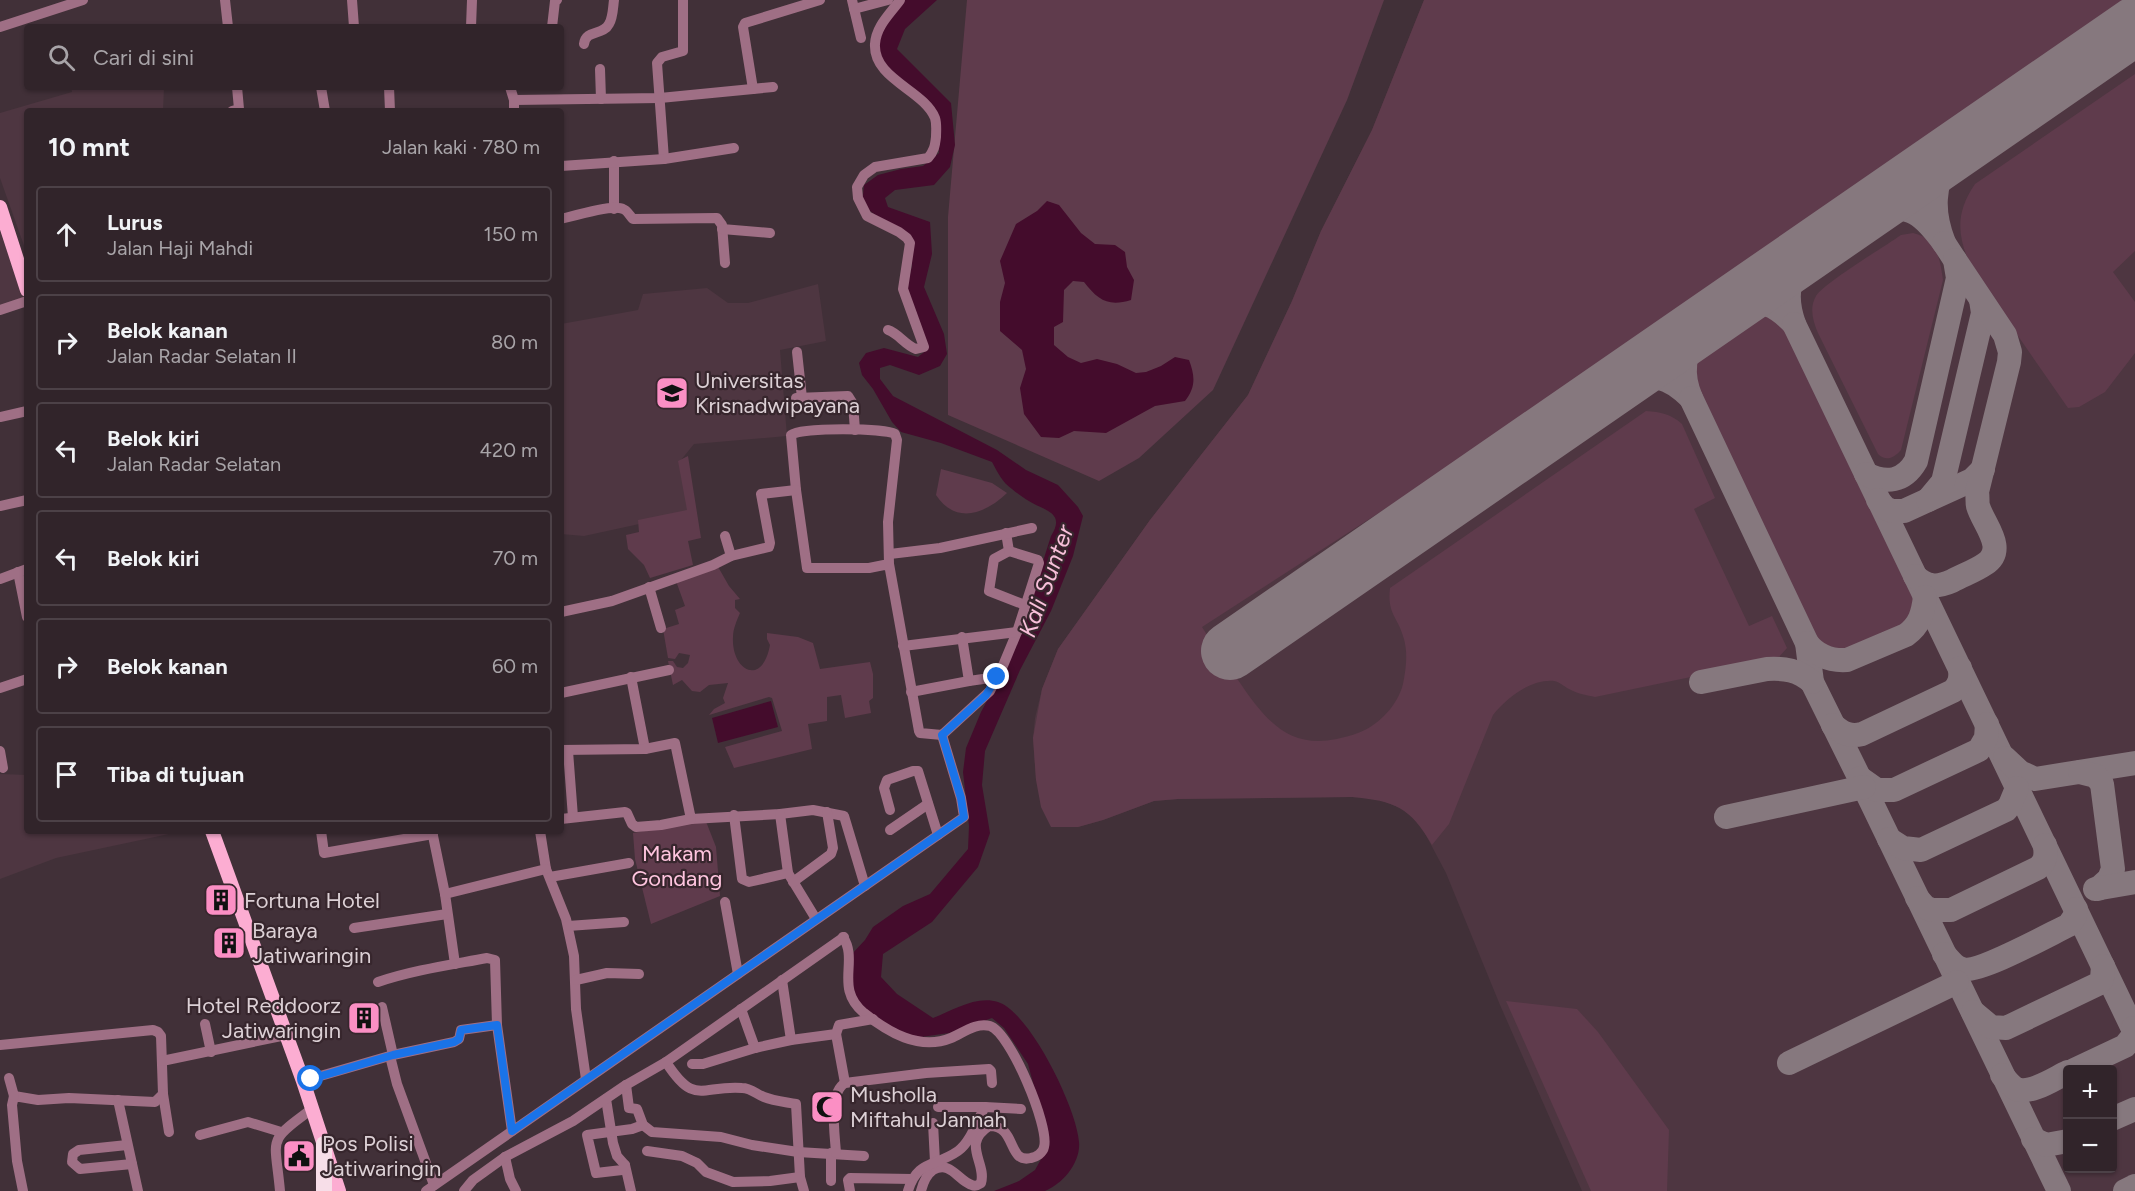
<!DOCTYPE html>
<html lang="id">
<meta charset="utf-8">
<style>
body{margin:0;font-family:Figtree,sans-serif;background:#3d3036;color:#f1f3f6}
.controls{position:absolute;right:18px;bottom:18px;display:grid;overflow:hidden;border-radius:6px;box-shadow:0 2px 4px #0004}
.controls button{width:54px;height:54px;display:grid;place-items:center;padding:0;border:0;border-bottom:2px solid #4c4147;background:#31242a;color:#f1f3f6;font:30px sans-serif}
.stop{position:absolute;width:18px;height:18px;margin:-14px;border:4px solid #1a73e8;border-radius:50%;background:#fff}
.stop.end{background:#1a73e8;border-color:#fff;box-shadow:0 2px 6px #0008}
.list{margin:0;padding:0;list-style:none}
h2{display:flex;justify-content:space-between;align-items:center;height:78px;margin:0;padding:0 24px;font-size:26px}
h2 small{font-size:20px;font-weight:400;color:#a8a4a8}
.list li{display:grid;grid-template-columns:39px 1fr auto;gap:18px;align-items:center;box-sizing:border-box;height:96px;margin:0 12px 12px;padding:0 12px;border:2px solid #4c4147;border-radius:6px}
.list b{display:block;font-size:22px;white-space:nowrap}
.list p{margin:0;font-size:20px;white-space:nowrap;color:#a8a4a8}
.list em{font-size:20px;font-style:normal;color:#a8a4a8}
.icon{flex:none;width:33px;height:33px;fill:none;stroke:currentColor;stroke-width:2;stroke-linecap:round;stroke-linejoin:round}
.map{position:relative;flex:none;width:2135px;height:1191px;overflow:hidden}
.search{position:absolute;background:#31242a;box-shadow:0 2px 4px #0004;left:24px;top:24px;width:540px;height:66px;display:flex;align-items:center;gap:15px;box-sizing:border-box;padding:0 21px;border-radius:6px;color:#a8a4a8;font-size:22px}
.panel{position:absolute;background:#31242a;box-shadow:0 2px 4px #0004;left:24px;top:108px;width:540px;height:726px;border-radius:6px}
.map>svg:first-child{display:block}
.built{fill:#4e3641;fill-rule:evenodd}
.green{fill:#5f3b4c}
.water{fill:#440c2c}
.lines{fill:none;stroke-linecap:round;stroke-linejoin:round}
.taxiway{stroke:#86787e;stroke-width:24}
.runway{stroke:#86787e;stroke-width:58}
.minor{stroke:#9f6f85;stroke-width:10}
.major{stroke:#fcadd2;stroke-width:14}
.highway{stroke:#f7dee8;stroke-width:16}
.route{stroke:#1a73e8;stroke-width:8}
.labels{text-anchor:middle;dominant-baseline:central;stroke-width:4.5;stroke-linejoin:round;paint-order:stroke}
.poi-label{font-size:22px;fill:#dcd0d5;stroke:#37262d;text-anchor:start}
.park-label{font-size:22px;fill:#ffc5df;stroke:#37262d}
.water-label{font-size:24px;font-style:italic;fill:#f9c0da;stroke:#37262d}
</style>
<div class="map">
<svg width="2135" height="1191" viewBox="0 0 2135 1191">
<rect width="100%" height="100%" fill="#413038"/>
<g class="built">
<path d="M1424 0H2135V1191H1582L1500 1005 1446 873 1420 824 1403 809 1378 799 1352 797 1178 799 1154 801 1103 820 1078 827 1068 826 1036 780 1033 738 1035 718 1042 689 1058 649 1150 520 1248 395 1292 301 1321 231 1372 130ZM2068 1070H2112V1168H2068Z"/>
<path d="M71 87H164L163 111H27V254L0 178V113L72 92Z"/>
<path d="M0 231 24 299 0 307Z"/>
<path d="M818 284 826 341 780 350 787 436 694 444 681 460 690 513 584 536 561 534V324L638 310 643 294 707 288 728 303H748Z"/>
<path d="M0 774 27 775V831H183L56 858 0 879Z"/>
</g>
<g class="green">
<path d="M967 0H1384L1347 100 1213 390 1139 458 1099 481 948 415V217Z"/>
<path d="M1424 0H2135V25L1202 627C1213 645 1226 663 1238 680 1271 729 1296 755 1358 733 1378 726 1398 705 1403 684 1406 669 1408 654 1404 639 1398 616 1387 615 1390 588L1646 411C1661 412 1671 414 1682 424L1715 498 1694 509 1749 626 1772 616 1787 648 1777 659 1595 697C1587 695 1578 694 1571 690 1566 688 1560 682 1554 681 1530 679 1507 698 1493 715L1449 824 1432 845C1410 807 1395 801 1352 797L1178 799 1154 801 1103 820 1078 827H1051L1041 807 1036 780 1033 738 1042 689 1058 649 1150 520 1248 395 1292 301 1321 231 1372 130Z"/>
<path d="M2135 74V251L2113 272 2135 302V353L2105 392 2079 407 2068 408 1975 274C1958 241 1953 216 1975 184Z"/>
<path d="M1913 233C1937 238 1940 259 1943 280L1901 450C1894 458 1886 462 1878 454L1818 333C1813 321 1809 308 1816 296 1824 283 1884 247 1901 235Z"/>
<path d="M1735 302C1763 301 1774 303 1794 324L1925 597C1923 613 1920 625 1906 635L1847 660C1835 660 1822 658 1812 650L1686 387C1682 369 1684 345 1695 330 1701 322 1726 308 1735 302Z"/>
<path d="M688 456 701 538 688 541 693 565 650 578 644 565 628 549 626 535 639 532 638 520 687 510 678 461Z"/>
<path d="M941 469 992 483 1007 493C985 514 956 525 936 495Z"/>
<path d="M717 565 729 586 740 599 735 600V608L740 613C737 620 733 629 733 637 731 670 762 688 770 645L767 639V633L798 637 813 643 820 669 870 662 873 674V698L869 701 871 713 845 718 841 695 827 697V721L808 724 812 749 734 768 725 747 782 731 772 698 769 697 709 715 714 709 725 703 723 698 728 683 709 685 700 692 692 691 682 680 673 685 668 661H673L677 667 683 668 688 663 690 655 679 653 675 659 668 658 663 629 679 624 675 610 685 606 676 581Z"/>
<path d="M705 819 716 847 720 896 651 924 635 859 633 833Z"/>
<path d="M1506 1001 1577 1009 1598 1032 1669 1130 1667 1191H1591Z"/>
</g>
<g class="water">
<path d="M900 0H937L905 29 897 49 951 103 955 145 950 167 934 185 895 190 885 198 888 207 930 222 932 254 924 287 944 334 947 354 940 366 919 375 890 365 880 368V379L893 396 997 450 1026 470 1058 485 1078 507 1083 516 1073 556 1051 611 1020 670 985 751 982 785 990 833 978 867 932 922 883 954 881 977 897 994 933 1018C953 1010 977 995 998 1002 1030 1012 1077 1109 1079 1142 1081 1162 1063 1184 1045 1191H994L1019 1181 1035 1170 1045 1152 1039 1105 1028 1064 1004 1028 992 1018 949 1033 907 1039 863 1010 849 983 851 955 865 940 873 927 903 906 930 894 968 849 969 826 963 772 966 748 981 712 1004 669 1025 618 1051 536C1063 517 1052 512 1036 505 1028 501 1019 495 1012 489 1002 482 998 473 992 462L941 443 901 432 892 422 873 389 862 375 859 363 866 353 884 348 918 357 928 349 905 295 912 266V242L862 205 864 185 878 175 901 169 923 166 939 153 936 113 883 66 875 41Z"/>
<path d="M1047 201 1059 205 1081 233 1095 244 1115 245 1125 252 1127 267 1134 280 1131 300C1108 307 1098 300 1084 282L1073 281 1064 290 1063 322 1054 327V345L1068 357 1081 363 1097 359 1117 364 1136 373 1146 372 1161 366 1175 357 1189 360C1195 376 1196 387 1185 401L1155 406 1106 433 1074 431 1059 438 1041 437 1024 414 1020 388 1026 369 1022 350 1000 331V302L1005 283 1000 261 1016 224 1037 211Z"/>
<path d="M771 701 778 727 718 743 712 718Z"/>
</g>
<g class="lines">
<g class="taxiway">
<path d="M1874 206C1913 207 1921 212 1944 243 1931 210 1934 187 1948 155"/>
<path d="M1735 302C1763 301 1774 303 1794 324 1784 295 1789 281 1803 255"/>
<path d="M1794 324 2135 1033"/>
<path d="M1620 382C1652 373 1667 374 1691 398 1680 373 1685 354 1696 329"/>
<path d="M1691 398 1807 643 1812 682 1864 787 2059 1191"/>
<path d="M1866 474C1886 484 1904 482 1916 461L1958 278 1955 260 1944 243"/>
<path d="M1878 500 1885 508 1892 511H1904L1972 480 1983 469"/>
<path d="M1928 500 1943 482 1983 313 1981 300"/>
<path d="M1915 576C1927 587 1936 588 1952 581 1963 575 1975 571 1985 564 2008 549 1983 524 1978 506 1977 502 1978 497 1977 492L2009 362 2010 352 2005 335 1955 260"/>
<path d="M1807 643C1817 656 1831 661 1847 660L1906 635C1920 625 1923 613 1925 597"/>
<path d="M1701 682 1767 669C1785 668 1798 670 1812 682"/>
<path d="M1833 725C1842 733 1850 737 1862 734L1953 691C1960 684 1961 678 1960 668"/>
<path d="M2005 758 2020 772 2035 779 2135 763"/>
<path d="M2080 772 2096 776 2102 784 2113 869 2109 879 2098 889"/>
<path d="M1860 778 1877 790H1894L1979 750 1986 738 1987 724"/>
<path d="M1726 817 1864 787"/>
<path d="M1889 839 1903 848 1921 850 2006 810 2010 805 2017 788"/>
<path d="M2095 889 2135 882"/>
<path d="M1917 898 1925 907 1932 910H1951L2038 868C2046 862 2046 855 2045 845"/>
<path d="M1944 954C1950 960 1954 967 1962 969 1978 974 2050 934 2069 925L2075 916 2076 909"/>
<path d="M1973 1012 1991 1027 2006 1028 2098 984 2102 979 2103 966"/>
<path d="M1789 1063 1957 982"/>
<path d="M2074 1070 2125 1046 2133 1036V1028"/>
<path d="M2002 1075C2006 1080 2011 1086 2016 1089 2031 1095 2055 1078 2068 1072"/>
<path d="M2112 1119 2135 1109"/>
<path d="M2033 1139 2046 1145 2068 1141"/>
<path d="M2125 1191 2135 1186"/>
</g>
<path class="runway" d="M1230 651 2135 26"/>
<g class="minor">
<path d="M225 0 228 27"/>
<path d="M352 0 354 27"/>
<path d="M852 0 861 38"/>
<path d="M854 9 888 0"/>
<path d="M0 27 83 0"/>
<path d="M471 27 472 0"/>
<path d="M552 27 555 1 557 0"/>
<path d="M584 44C586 29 603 36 609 24 613 18 613 7 614 0"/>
<path d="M600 69 601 99"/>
<path d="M321 87 325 111"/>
<path d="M389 87 390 111"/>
<path d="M510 87 514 100V111"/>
<path d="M753 89 743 27 745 23 820 0"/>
<path d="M514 100 660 98 773 87"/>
<path d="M232 111 239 109 237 87"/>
<path d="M664 159 657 63 662 57 683 51V0"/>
<path d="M614 161V209"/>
<path d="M561 166 664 159 734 148"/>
<path d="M561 219C573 216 613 204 623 209 627 210 630 216 633 219L717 218 722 225 725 263"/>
<path d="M722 229 770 233"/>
<path d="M0 310 27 301"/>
<path d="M888 330C898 333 905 345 916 349L924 347 903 289 910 243 907 238 899 232 867 216 858 198 857 187 864 175 875 167 928 158C934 151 935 146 936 137 936 131 937 124 935 118 924 90 873 79 875 44 876 26 890 14 900 0"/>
<path d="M797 352 802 398"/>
<path d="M796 398 848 396 853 404 855 430"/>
<path d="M0 417 27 411"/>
<path d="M0 506 27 500"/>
<path d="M1006 533 1009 551 994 559 989 591 1025 605"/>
<path d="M725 536 731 556"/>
<path d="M890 554 940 548 1032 528"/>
<path d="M889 564 869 568H807L796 490 791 435C802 427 884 428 895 434L897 440 888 522 889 564 919 731 920 733 942 735 990 691 1002 668 1017 632 1039 563 1038 560 1009 551"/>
<path d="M18 572 27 617"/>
<path d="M0 579 27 569"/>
<path d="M649 587 661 628"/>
<path d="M561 612 612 601 713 565 731 556 769 547 770 543 761 494 796 490"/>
<path d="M903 646 1017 632"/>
<path d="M631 677 645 749"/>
<path d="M969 681 997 677"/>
<path d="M0 688 27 679"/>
<path d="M911 692 969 681 962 637"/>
<path d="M561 693 669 670"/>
<path d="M561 750 645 749 675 743 691 819 780 814 813 810 844 816 865 886"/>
<path d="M0 751 3 768"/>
<path d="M568 751 573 817"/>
<path d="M890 810 884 788 887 780 913 771H918L938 835"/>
<path d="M780 814 788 873 816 919"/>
<path d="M734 815 742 879 749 882 788 873"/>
<path d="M561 819 625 812 627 813 632 824 636 827 661 825 691 819"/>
<path d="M890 830 928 804"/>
<path d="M321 831 324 853 433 834"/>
<path d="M432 831 445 894 455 964"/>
<path d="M540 831 546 869 566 919 574 956 576 1009 586 1079"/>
<path d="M550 877 629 863"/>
<path d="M793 882 831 854 833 848 827 812"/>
<path d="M445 894 546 869"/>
<path d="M725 902 738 974"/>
<path d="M568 926 624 922"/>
<path d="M354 928 447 914"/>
<path d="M843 937C859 961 834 988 864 1013 888 1032 919 1051 951 1038 963 1033 976 1022 990 1026 1010 1032 1050 1127 1044 1147 1043 1153 1036 1157 1031 1158 1007 1164 1017 1125 989 1126 961 1144 987 1163 981 1183 978 1185 976 1187 972 1185 958 1181 951 1160 933 1170 926 1175 923 1183 921 1191"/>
<path d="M576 980 607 973 639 974"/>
<path d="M782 980 791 1040"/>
<path d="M378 982C414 970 450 965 487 958L495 960 497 1025 512 1131"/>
<path d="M382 1007 393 1055"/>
<path d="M741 1009 755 1048"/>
<path d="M205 1024 211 1052"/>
<path d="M836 1034 845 1083"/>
<path d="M0 1045 153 1030 158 1032 161 1036 163 1094 155 1102 69 1098 38 1100 14 1096 12 1105 17 1161 23 1191"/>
<path d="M390 1056 397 1084 434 1185"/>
<path d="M162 1061 286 1035"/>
<path d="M666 1062C695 1107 701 1085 742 1088 751 1088 756 1094 764 1097 774 1101 786 1102 796 1104L800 1177 804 1191"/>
<path d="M692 1064H703L755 1048 791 1040 836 1034 839 1025 873 1019"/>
<path d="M9 1078 14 1096"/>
<path d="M303 1081 393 1055 454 1042 459 1039 461 1030 497 1025"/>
<path d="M626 1085 629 1108 637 1109 643 1125 652 1132 721 1137 752 1145 798 1152 864 1156"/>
<path d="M163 1094 169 1132"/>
<path d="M606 1099 613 1143 617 1156 625 1165 631 1191"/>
<path d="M118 1100 138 1191"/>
<path d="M938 1107H985L1021 1109"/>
<path d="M933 1123 935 1162"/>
<path d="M200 1135 248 1122 281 1132"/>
<path d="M127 1145 79 1150 73 1154 72 1162 80 1169 132 1164"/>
<path d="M647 1151 682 1156 697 1163 706 1172 733 1182 770 1181 800 1177"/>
<path d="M831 1153V1181"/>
<path d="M836 1153C835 1135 828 1093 845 1083L926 1073 989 1069 991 1071 992 1083"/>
<path d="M505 1157 510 1179 516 1191"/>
<path d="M625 1165 622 1170 596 1173 587 1135 632 1129 643 1125"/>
<path d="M280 1191C275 1136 266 1143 312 1109"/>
<path d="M426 1191 964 817 961 798 942 735"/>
<path d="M464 1191 473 1180 505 1157 573 1121 626 1085 666 1062 844 937"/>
<path d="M850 1191 848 1180 850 1178 912 1179"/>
<path d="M908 1191C917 1160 935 1167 958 1151 971 1142 977 1120 985 1107"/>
</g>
<g class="major">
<path d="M0 207 27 290"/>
<path d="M212 831 303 1081 339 1191"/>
</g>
<path class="highway" d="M324 1144V1191"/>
</g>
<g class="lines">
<path class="route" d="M311 1079 393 1055 454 1042 459 1039 461 1030 497 1025 512 1131 964 817 961 798 942 735 986 695 997 677"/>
</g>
<defs>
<g id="university-square" transform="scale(1.725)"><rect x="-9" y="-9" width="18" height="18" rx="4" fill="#fb8fc4" stroke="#37262d"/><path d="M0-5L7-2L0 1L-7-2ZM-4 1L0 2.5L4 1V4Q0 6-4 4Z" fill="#111"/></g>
<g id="building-square" transform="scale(1.725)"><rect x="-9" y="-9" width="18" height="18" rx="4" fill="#fb8fc4" stroke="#37262d"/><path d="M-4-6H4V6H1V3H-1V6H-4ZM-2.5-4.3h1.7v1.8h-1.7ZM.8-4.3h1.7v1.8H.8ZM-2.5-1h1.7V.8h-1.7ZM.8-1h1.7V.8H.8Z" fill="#111"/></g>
<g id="mosque-square" transform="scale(1.725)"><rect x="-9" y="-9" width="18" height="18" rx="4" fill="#fb8fc4" stroke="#37262d"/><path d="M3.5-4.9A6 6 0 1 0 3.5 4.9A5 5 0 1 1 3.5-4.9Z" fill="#111"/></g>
<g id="civic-square" transform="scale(1.725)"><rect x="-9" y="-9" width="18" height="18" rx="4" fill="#fb8fc4" stroke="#37262d"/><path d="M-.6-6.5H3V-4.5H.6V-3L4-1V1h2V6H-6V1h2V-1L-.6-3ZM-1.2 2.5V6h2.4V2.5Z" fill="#111"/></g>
</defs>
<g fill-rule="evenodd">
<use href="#university-square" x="672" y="393"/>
<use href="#building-square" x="221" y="900"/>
<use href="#building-square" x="229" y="943"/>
<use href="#building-square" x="364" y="1018"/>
<use href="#mosque-square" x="827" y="1107"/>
<use href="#civic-square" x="299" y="1156"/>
</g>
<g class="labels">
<g class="poi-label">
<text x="695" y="380">Universitas<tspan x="695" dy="25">Krisnadwipayana</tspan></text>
<text x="244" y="900">Fortuna Hotel</text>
<text x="252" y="930">Baraya<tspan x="252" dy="25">Jatiwaringin</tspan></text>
<text x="341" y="1005" text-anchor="end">Hotel Reddoorz<tspan x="341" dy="25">Jatiwaringin</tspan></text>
<text x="850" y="1094">Musholla<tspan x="850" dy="25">Miftahul Jannah</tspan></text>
<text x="322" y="1143">Pos Polisi<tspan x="322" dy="25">Jatiwaringin</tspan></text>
</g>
<g class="park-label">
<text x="677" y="853">Makam<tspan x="677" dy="25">Gondang</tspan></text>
</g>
<g class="water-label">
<text transform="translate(1046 581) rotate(-70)">Kali Sunter</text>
</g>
</g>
</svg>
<div class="controls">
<button>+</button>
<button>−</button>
</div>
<div class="stop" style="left:311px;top:1079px"></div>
<div class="stop end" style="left:997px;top:677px"></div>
<div class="search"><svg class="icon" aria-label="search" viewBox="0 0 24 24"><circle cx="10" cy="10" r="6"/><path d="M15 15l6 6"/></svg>Cari di sini</div>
<section class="panel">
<h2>10 mnt<small>Jalan kaki · 780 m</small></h2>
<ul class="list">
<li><svg class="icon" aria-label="ahead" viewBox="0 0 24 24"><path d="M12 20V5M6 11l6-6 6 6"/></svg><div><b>Lurus</b><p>Jalan Haji Mahdi</p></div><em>150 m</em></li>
<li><svg class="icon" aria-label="right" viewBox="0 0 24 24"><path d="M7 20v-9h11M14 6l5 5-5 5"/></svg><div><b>Belok kanan</b><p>Jalan Radar Selatan II</p></div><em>80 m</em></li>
<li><svg class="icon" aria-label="left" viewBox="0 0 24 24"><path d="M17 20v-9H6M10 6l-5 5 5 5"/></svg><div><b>Belok kiri</b><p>Jalan Radar Selatan</p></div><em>420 m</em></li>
<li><svg class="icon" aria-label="left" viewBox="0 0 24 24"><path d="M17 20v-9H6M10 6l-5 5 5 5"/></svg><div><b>Belok kiri</b></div><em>70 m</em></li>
<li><svg class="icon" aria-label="right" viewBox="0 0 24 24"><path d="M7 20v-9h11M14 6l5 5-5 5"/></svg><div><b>Belok kanan</b></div><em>60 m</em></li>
<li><svg class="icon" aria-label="arrive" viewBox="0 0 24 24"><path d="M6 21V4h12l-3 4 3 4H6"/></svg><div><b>Tiba di tujuan</b></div></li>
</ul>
</section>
</div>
